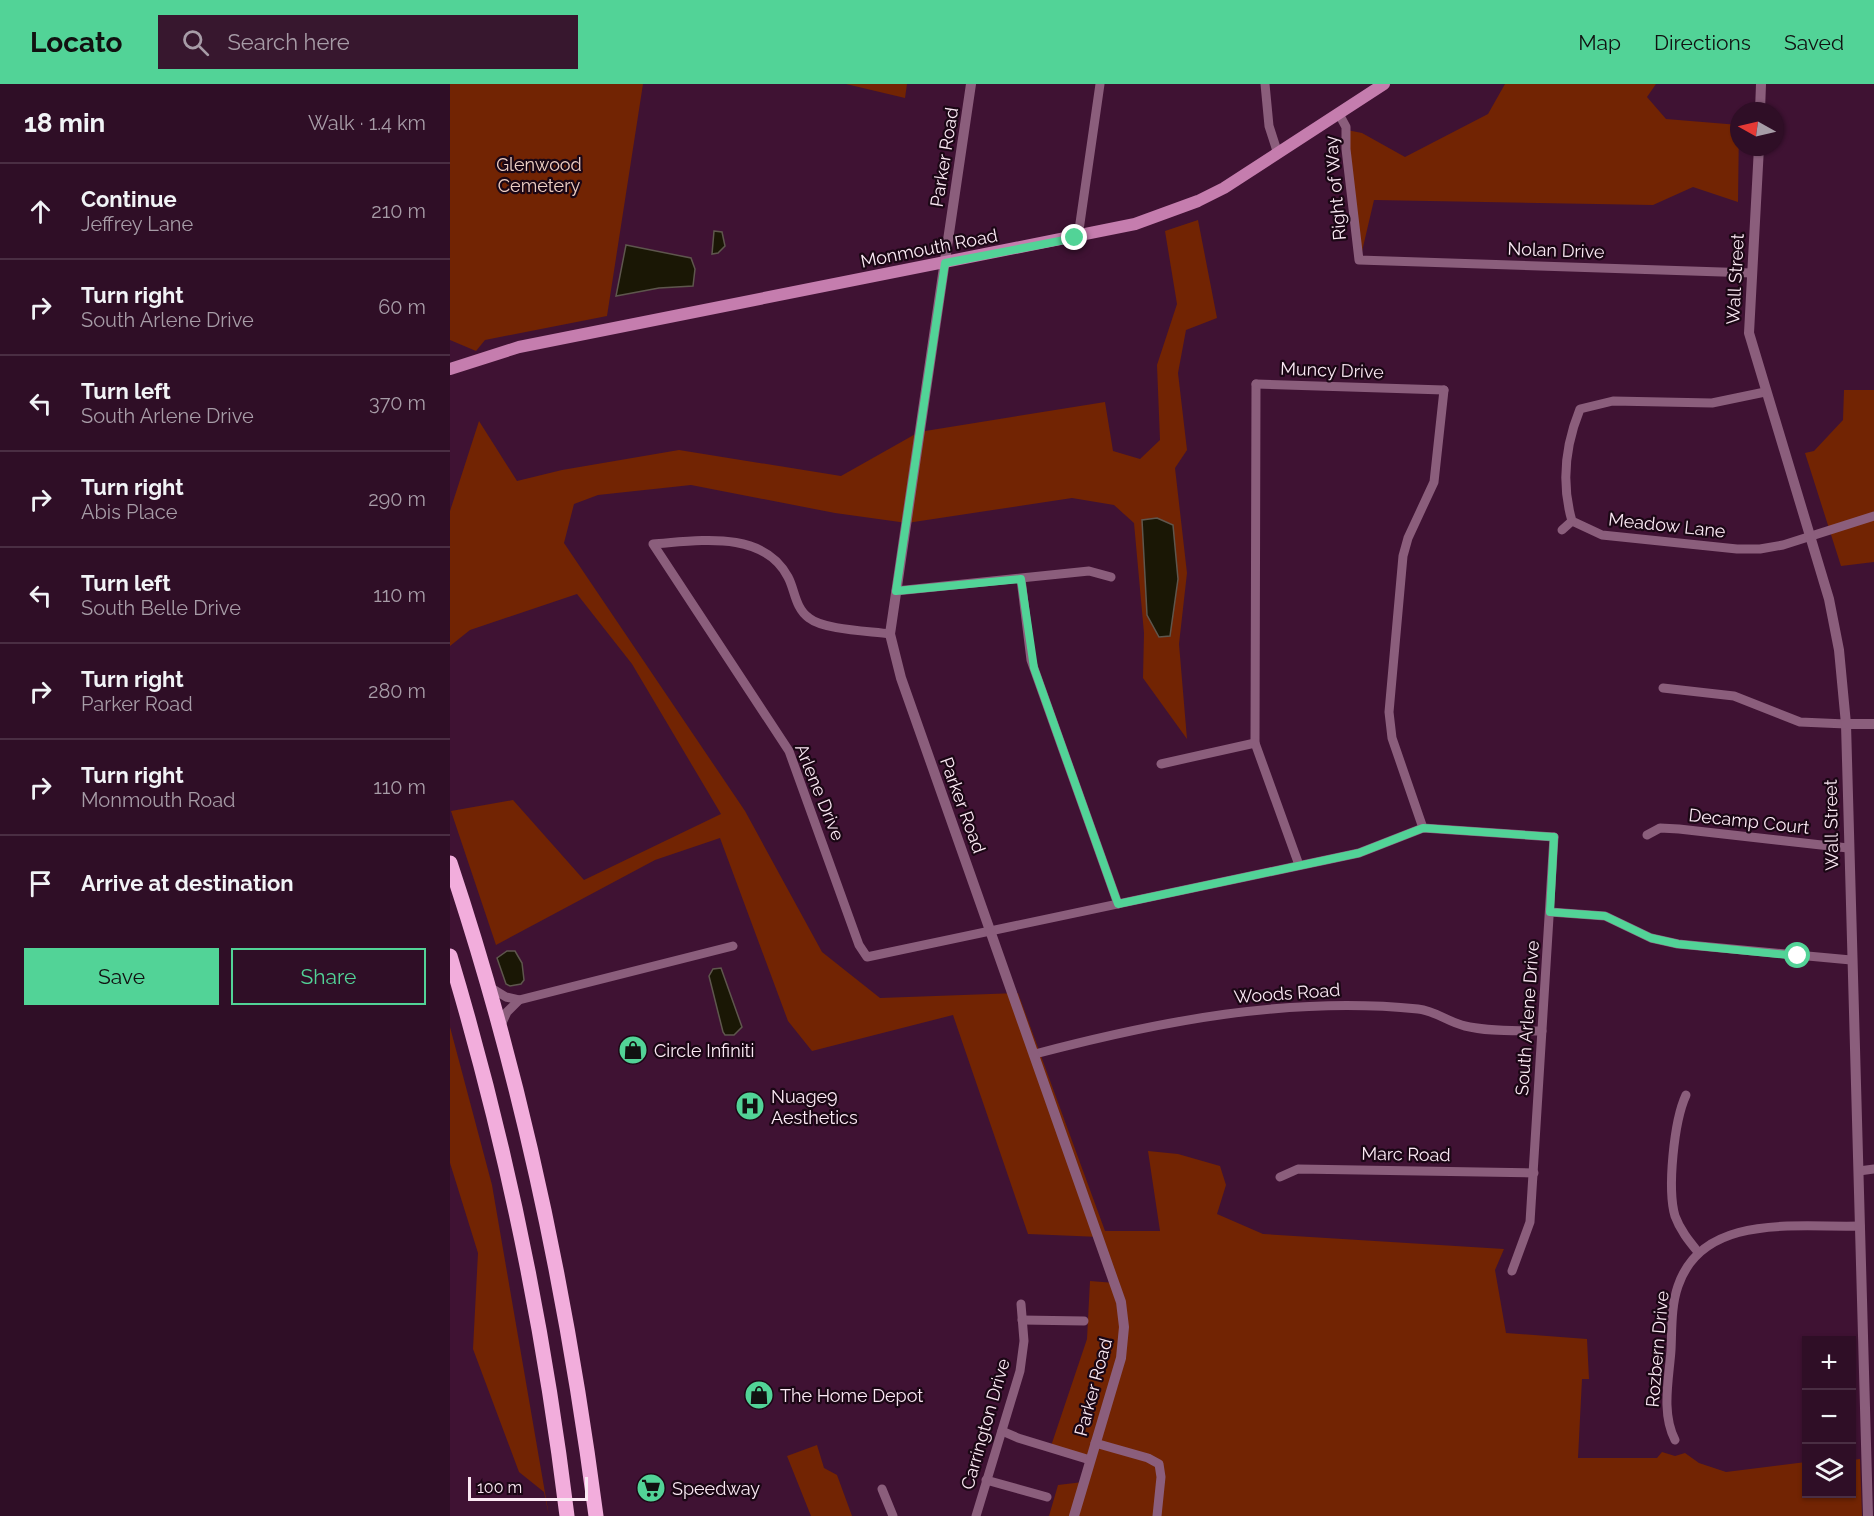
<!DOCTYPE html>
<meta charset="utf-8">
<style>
body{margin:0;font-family:Raleway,sans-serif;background:#37172e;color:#f1f3f6}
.controls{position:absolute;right:18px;bottom:18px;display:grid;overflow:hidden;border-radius:0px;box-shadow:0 2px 4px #0004}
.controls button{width:54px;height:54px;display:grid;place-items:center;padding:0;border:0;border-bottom:2px solid #4a2e43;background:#2f0e26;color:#f1f3f6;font:30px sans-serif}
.compass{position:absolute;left:1280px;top:18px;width:54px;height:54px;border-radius:50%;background:#2f0e26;box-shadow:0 2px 4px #0004;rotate:278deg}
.scale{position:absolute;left:18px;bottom:15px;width:120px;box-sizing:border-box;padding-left:6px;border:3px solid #fbe9f4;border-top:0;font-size:16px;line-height:21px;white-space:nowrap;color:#fbe9f4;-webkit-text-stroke:4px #1b0715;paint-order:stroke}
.stop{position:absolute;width:18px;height:18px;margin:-14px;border:4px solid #52d397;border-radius:50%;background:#fff}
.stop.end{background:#52d397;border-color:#fff;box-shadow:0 2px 6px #0008}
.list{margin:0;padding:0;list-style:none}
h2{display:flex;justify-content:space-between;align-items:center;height:78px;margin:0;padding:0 24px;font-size:26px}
h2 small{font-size:20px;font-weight:400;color:#a79ca7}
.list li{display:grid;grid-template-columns:39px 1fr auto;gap:18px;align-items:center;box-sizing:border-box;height:96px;padding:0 24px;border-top:2px solid #4a2e43}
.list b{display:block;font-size:22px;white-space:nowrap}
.list p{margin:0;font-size:20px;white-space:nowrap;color:#a79ca7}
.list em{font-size:20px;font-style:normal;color:#a79ca7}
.actions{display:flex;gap:12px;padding:18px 24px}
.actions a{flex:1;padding:14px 0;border:2px solid #52d397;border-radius:0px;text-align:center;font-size:21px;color:#52d397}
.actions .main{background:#52d397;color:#111}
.icon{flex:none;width:33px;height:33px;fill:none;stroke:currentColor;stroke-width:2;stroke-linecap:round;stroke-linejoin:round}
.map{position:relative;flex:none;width:1424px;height:1432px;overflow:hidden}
header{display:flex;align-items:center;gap:36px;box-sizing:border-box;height:84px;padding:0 30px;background:#52d397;color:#111}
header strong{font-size:28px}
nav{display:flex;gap:33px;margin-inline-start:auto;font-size:21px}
.search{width:420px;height:54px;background:#37172e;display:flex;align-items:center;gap:15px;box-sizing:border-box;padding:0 21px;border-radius:0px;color:#a79ca7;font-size:22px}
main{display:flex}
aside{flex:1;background:#2f0e26}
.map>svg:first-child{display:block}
.green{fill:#722403}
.water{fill:#1a1705;stroke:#5e564d;stroke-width:1.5}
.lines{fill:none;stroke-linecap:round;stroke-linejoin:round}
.minor{stroke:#8b5e7c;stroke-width:9}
.tertiary{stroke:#8b5e7c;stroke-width:10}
.secondary{stroke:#c57dae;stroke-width:12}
.trunk{stroke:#f2addc;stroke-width:15}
.route{stroke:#52d397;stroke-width:8}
.labels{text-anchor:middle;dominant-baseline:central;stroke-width:4.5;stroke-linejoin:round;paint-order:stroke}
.street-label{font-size:18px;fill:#fbe9f4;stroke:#1b0715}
.park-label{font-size:18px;fill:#eecfc4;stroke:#1b0715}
.poi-label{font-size:18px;fill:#fbe9f4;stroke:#1b0715;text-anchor:start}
</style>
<header>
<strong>Locato</strong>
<div class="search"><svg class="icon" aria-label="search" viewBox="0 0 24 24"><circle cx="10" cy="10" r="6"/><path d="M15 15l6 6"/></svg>Search here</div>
<nav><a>Map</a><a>Directions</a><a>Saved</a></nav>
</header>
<main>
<aside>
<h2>18 min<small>Walk · 1.4 km</small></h2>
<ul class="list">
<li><svg class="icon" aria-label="ahead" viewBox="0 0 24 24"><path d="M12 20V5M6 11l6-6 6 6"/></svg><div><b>Continue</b><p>Jeffrey Lane</p></div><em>210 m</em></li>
<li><svg class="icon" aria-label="right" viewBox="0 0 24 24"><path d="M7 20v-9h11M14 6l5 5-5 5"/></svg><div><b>Turn right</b><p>South Arlene Drive</p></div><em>60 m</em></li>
<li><svg class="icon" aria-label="left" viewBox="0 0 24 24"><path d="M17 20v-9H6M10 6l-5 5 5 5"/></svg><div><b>Turn left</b><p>South Arlene Drive</p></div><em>370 m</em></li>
<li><svg class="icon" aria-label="right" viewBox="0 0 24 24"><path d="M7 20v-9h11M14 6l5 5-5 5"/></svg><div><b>Turn right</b><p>Abis Place</p></div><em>290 m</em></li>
<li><svg class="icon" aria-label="left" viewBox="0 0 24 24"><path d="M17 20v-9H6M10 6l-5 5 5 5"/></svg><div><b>Turn left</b><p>South Belle Drive</p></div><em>110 m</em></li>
<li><svg class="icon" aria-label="right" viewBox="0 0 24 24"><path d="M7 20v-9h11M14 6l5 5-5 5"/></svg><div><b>Turn right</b><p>Parker Road</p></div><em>280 m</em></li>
<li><svg class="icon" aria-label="right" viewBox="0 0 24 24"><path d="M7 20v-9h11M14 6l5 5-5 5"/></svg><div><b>Turn right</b><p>Monmouth Road</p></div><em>110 m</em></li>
<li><svg class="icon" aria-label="arrive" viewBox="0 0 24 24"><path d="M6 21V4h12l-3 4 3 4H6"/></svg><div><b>Arrive at destination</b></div></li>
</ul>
<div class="actions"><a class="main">Save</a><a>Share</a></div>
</aside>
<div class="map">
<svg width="1424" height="1432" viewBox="0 0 1424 1432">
<rect width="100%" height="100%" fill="#3f1233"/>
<g class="green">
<path d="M0 0H193L157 232 35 256 26 267 0 256Z"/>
<path d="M396 0H457L455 14Z"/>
<path d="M1055 0H1206L1197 13 1216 35 1289 41 1288 118 1243 103 1203 121 924 116 910 176 897 46 912 49 955 73 1038 30Z"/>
<path d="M748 136 767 234 736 246 728 289 737 366 725 384 737 489 729 560 737 655 693 594 694 549 684 439 664 421 622 414 457 439 385 429 241 401 148 411 124 420 114 459 295 727 372 868 430 914 568 909 655 1147H710L698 1067 728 1070 770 1082 776 1101 767 1130 813 1150 1054 1165 1045 1186 1056 1249 1137 1255 1139 1295H1132L1128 1374H1207L1212 1368 1225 1372 1235 1369 1249 1379 1276 1388 1356 1378V1410H1402V1376L1410 1375 1412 1432H599L608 1401 633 1398 640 1377 600 1365 637 1255 640 1197 665 1199 650 1153 578 1150 503 931 362 967 338 937 270 754 205 776 46 861 1 727 63 716 134 796 271 730 182 580 127 510 20 546 0 562V427L29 337 67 397 112 386 229 366 391 392 469 348 655 318 663 367 690 375 710 356 707 281 727 220 715 147Z"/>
<path d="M1394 306H1424V478L1391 482 1355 369 1364 367 1393 336Z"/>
<path d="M0 943 42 1101 99 1432 94 1408 69 1388 23 1265 28 1169 0 1079Z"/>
<path d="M367 1361 374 1384 387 1391 402 1432H361L337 1372Z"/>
</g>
<g class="water">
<path d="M264 147 272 148 275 162 268 169 262 170Z"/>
<path d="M176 161 241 174 245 185 243 202 209 204 166 212Z"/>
<path d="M707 434 723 441 728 495 720 552 709 553 697 531 692 436Z"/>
<path d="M57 867H65L72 879 74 896 71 900 60 902 56 900 47 874Z"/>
<path d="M271 884 292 943 284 951H275L273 948 259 892 263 885Z"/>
</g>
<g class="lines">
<g class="minor">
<path d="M815 0 819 42 828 70"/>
<path d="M889 30 896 43V65L909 176 1302 189"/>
<path d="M628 153 650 0"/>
<path d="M806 300 805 659 849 781"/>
<path d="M806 300 994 306"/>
<path d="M1315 308 1262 319 1163 317 1130 325C1115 362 1111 399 1122 437L1152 451 1287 465H1310L1333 461 1424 432"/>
<path d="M1112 446 1122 437"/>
<path d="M571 495 581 576 668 820"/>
<path d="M446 507 639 487 661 493"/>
<path d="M440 550C419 547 374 546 359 534 345 524 345 506 338 493 313 445 247 457 203 460L339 667 409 861 417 873 909 769 973 744 1104 753"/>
<path d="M1213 604 1284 612 1350 638 1396 640"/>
<path d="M711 680 805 659"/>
<path d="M973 744 942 654 939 628 953 472 958 454 984 398 994 306"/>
<path d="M1197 751 1210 744 1229 745 1398 764"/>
<path d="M1100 828 1155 832 1201 854 1228 860 1401 876"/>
<path d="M38 902 56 913 69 916 283 862"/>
<path d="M50 943 57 928 69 916"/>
<path d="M585 970C710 937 839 912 968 925 986 927 998 938 1015 942 1039 948 1067 946 1092 947"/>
<path d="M1236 1011C1224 1037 1217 1105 1225 1132 1230 1146 1239 1157 1248 1168"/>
<path d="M1409 1087 1424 1085"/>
<path d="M830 1093 848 1085 1084 1089"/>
<path d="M1062 1187 1080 1138 1104 753"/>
<path d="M572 1236 634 1237"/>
<path d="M552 1347 568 1354 640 1376"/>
<path d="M1225 1356C1211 1329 1219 1295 1221 1266 1222 1245 1221 1222 1228 1202 1253 1128 1348 1144 1410 1142"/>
<path d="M645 1359 698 1374 709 1380 711 1393 707 1432"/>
<path d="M536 1396 597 1413"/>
<path d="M432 1405 443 1432"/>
<path d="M526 1432 570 1287 574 1257 571 1220"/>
</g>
<g class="tertiary">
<path d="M521 0 440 550 451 594 671 1218 674 1243 671 1274 624 1432"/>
<path d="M1310 27 1311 0"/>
<path d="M1309 63 1299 249 1379 515 1389 566 1396 640 1418 1432"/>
<path d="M1396 640H1424"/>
</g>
<path class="secondary" d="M0 285 69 263 685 140 748 117 774 104 934 0"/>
<g class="trunk">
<path d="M0 779C71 991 117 1210 146 1432"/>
<path d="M0 872C55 1055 94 1243 117 1432"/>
</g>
</g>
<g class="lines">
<path class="route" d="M625 154 495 179 446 507 571 495 584 584 668 820 909 769 973 744 1104 753 1100 828 1155 832 1201 854 1228 860 1348 872"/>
</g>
<defs>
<g id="shop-disc" transform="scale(1.5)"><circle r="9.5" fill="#52d397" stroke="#1b0715"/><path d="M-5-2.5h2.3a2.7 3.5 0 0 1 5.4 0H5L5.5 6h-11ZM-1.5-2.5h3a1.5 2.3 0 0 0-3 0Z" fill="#111"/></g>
<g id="hospital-disc" transform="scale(1.5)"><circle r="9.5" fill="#52d397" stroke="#1b0715"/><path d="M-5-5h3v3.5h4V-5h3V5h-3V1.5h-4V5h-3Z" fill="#111"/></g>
<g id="supermarket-disc" transform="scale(1.5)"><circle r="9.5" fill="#52d397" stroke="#1b0715"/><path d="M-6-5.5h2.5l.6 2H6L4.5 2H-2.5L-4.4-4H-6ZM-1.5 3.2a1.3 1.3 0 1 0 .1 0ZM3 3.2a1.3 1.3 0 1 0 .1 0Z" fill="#111"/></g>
</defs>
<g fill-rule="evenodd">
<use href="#shop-disc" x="183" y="966"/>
<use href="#hospital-disc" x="300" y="1022"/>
<use href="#shop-disc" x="309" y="1311"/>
<use href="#supermarket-disc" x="201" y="1404"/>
</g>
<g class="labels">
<g class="street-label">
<text transform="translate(494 73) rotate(-81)">Parker Road</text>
<text transform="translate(885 104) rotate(-95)">Right of Way</text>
<text transform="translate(479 164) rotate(-11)">Monmouth Road</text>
<text transform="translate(1106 166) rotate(2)">Nolan Drive</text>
<text transform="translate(1285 195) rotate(-87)">Wall Street</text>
<text transform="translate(882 286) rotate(2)">Muncy Drive</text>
<text transform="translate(1217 441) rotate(6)">Meadow Lane</text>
<text transform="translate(370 708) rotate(68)">Arlene Drive</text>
<text transform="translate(513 721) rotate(70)">Parker Road</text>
<text transform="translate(1299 737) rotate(6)">Decamp Court</text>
<text transform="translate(1381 741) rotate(-91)">Wall Street</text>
<text transform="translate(837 909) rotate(-4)">Woods Road</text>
<text transform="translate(1077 934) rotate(-86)">South Arlene Drive</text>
<text transform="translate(956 1070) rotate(1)">Marc Road</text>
<text transform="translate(1207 1265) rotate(-85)">Rozbern Drive</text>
<text transform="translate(643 1303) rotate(-75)">Parker Road</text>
<text transform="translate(535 1340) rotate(-74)">Carrington Drive</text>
</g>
<g class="park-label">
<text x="89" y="80">Glenwood<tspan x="89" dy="21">Cemetery</tspan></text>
</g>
<g class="poi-label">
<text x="204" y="966">Circle Infiniti</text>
<text x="321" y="1012">Nuage9<tspan x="321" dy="21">Aesthetics</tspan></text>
<text x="330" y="1311">The Home Depot</text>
<text x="222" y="1404">Speedway</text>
</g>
</g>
</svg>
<div class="controls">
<button>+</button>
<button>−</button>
<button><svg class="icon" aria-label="layers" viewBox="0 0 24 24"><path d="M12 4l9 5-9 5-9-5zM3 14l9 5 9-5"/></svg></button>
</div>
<svg class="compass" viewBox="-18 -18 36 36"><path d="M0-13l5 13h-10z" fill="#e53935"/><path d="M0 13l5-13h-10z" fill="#a79ca7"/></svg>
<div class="scale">100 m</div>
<div class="stop" style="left:1348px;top:872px"></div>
<div class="stop end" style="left:625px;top:154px"></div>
</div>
</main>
